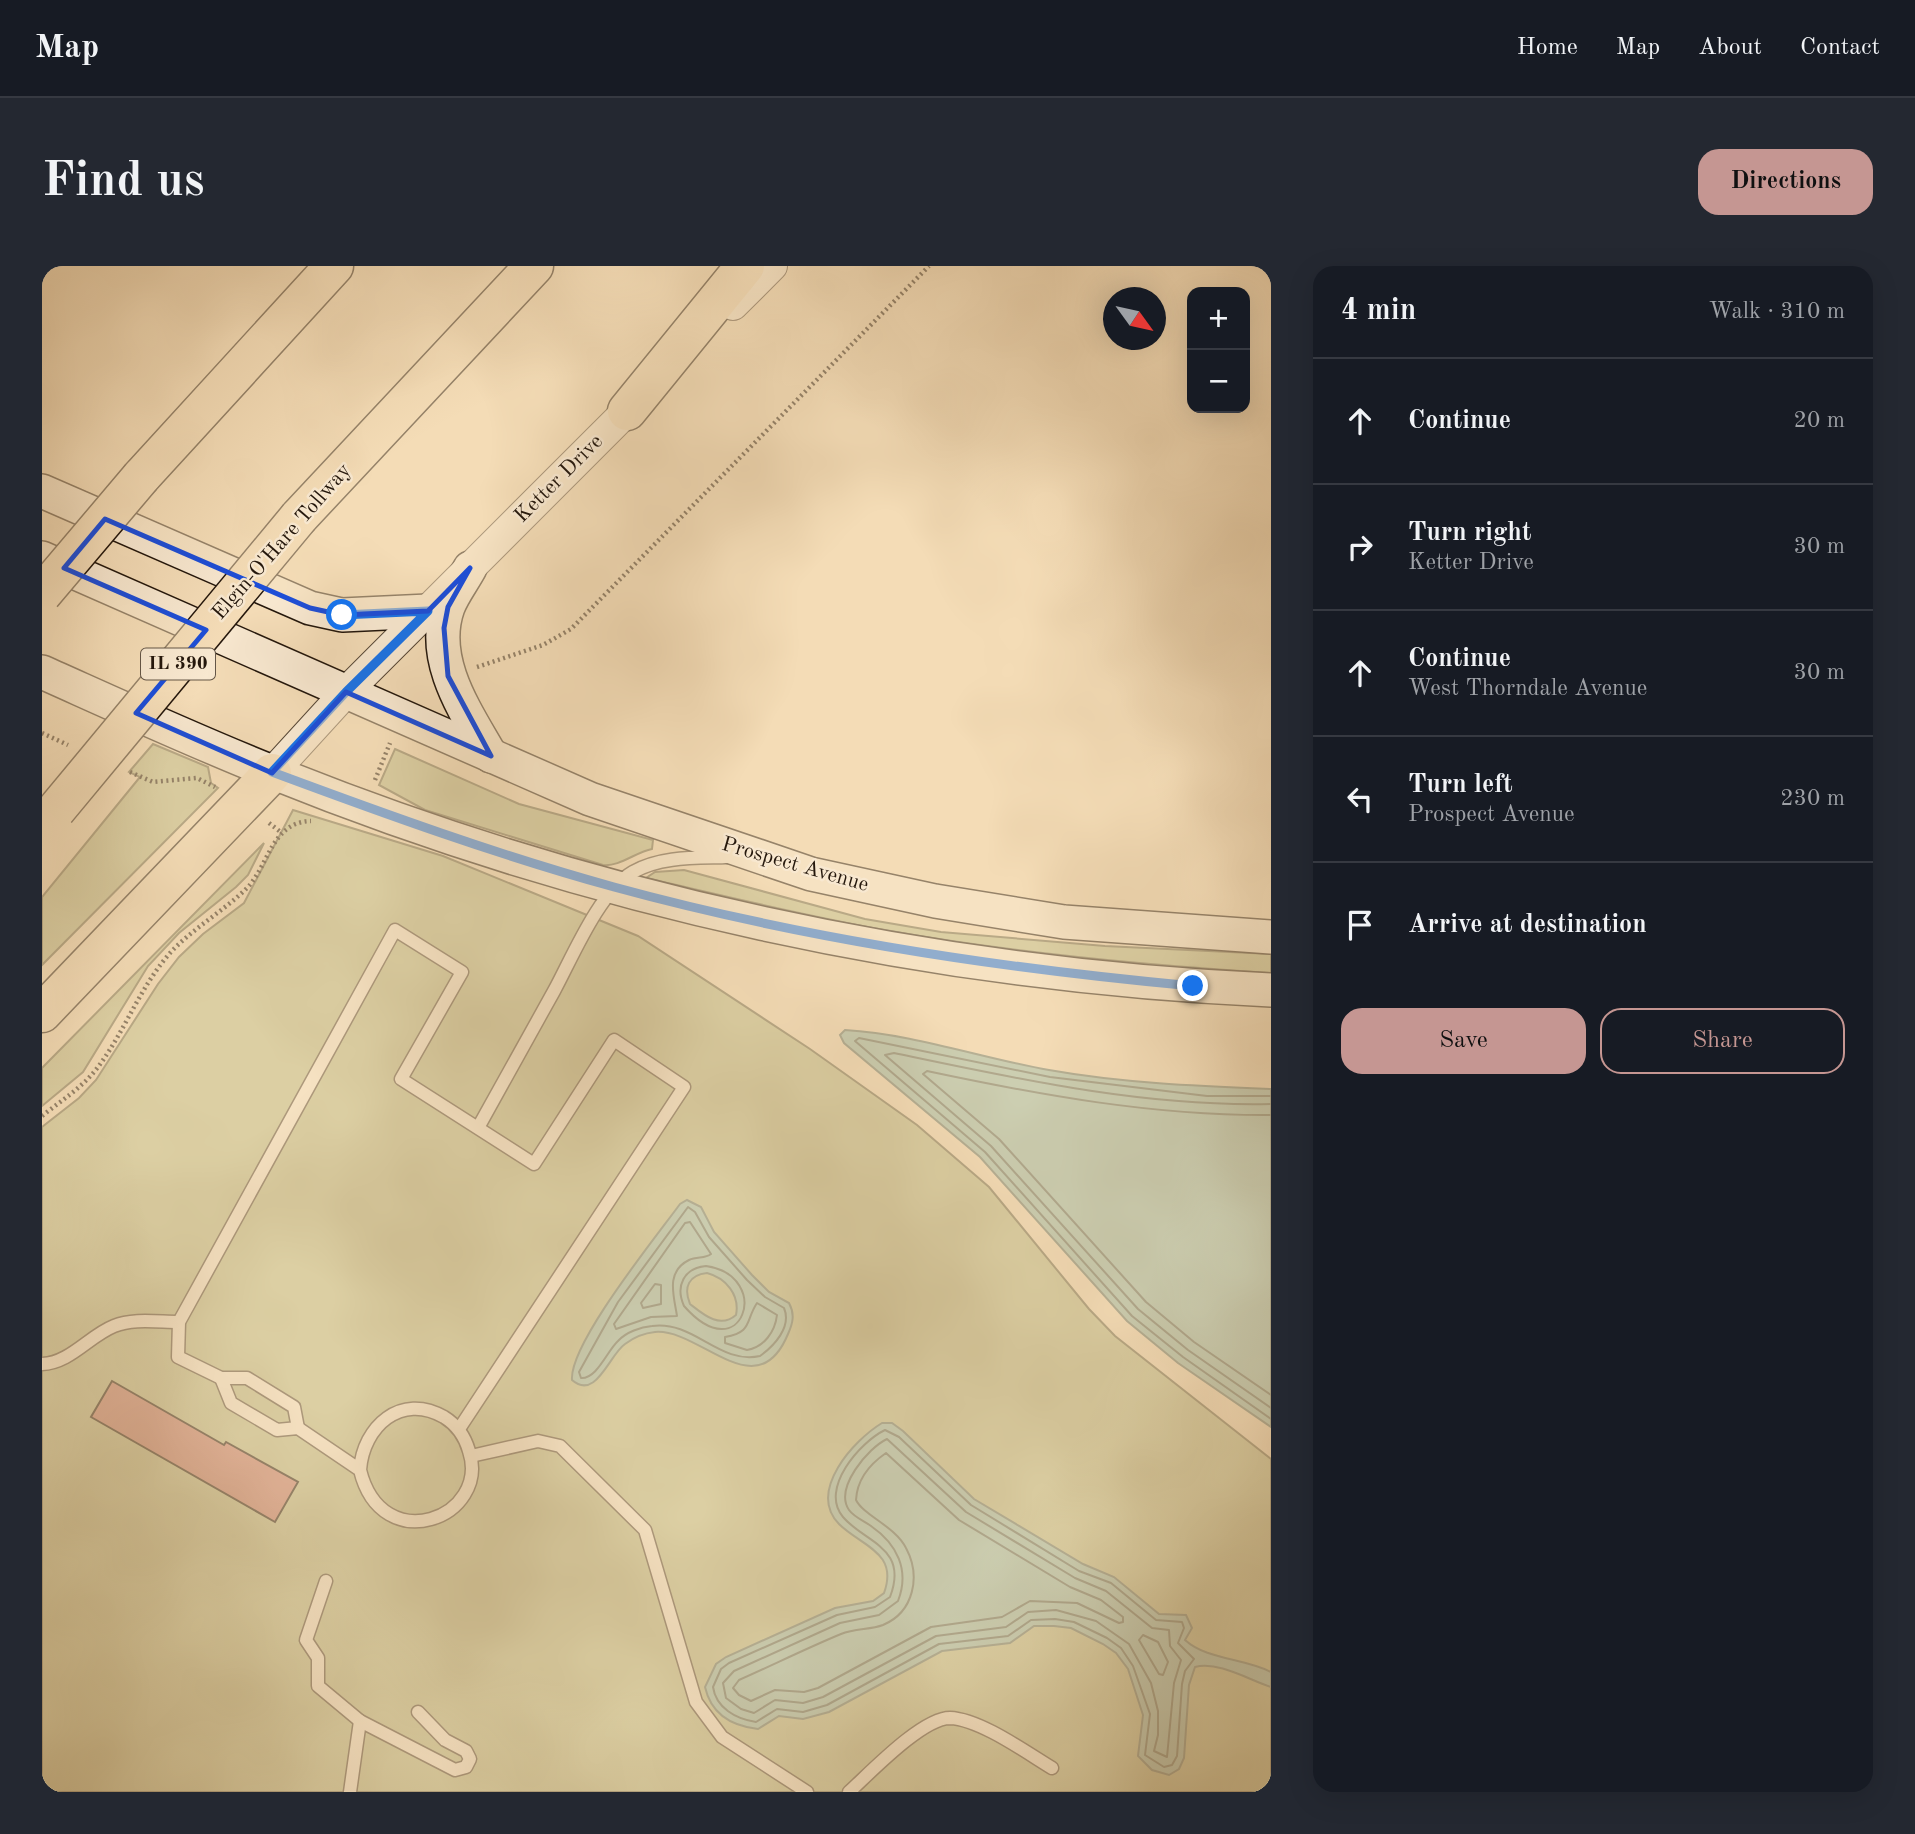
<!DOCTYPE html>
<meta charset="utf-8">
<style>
body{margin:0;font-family:"Old Standard TT",serif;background:#242831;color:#f1f3f6}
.controls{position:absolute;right:21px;top:21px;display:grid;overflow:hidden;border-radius:14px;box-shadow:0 7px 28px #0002}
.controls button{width:63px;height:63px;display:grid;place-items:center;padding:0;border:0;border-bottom:2px solid #363941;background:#171b24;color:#f1f3f6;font:35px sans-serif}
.compass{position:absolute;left:1061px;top:21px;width:63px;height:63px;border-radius:50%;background:#171b24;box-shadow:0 7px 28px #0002;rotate:123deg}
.stop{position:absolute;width:21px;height:21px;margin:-16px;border:5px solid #1a73e8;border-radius:50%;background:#fff}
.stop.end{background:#1a73e8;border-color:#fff;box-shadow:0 2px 7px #0008}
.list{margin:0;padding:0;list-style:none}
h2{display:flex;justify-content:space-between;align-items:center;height:91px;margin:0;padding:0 28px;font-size:30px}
h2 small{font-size:23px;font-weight:400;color:#9ea1a6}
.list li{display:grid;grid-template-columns:46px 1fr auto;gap:21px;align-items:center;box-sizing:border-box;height:126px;padding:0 28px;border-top:2px solid #363941}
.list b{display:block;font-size:26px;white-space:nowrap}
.list p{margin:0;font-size:23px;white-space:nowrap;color:#9ea1a6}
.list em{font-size:23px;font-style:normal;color:#9ea1a6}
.actions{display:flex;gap:14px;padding:21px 28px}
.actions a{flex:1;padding:16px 0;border:2px solid #c59692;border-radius:21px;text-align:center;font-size:24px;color:#c59692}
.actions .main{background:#c59692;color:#111}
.icon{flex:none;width:38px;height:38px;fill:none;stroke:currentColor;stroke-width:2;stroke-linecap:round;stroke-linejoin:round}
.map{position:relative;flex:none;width:1229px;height:1526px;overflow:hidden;border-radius:21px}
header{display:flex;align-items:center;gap:42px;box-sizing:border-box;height:98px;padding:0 35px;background:#171b24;border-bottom:2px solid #363941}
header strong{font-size:33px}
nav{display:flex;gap:38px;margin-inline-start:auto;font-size:24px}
.intro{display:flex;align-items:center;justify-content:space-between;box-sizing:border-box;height:168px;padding:0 42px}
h1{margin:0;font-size:49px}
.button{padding:18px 32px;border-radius:21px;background:#c59692;color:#111;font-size:24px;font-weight:700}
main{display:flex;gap:42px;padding:0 42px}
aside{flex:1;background:#171b24;border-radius:21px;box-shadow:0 7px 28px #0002}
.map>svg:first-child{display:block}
.green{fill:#bfbf8c;stroke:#726b4c;stroke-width:2}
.water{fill:#9cbcac;stroke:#6c7a6c;stroke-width:2;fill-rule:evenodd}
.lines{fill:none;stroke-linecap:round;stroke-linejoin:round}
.shore{stroke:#606a5c;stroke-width:2}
.building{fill:#ca7e72;stroke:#24170c;stroke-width:2}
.service-casing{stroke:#584837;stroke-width:15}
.tertiary-casing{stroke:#584837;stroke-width:32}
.secondary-casing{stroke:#24170c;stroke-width:36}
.motorway-casing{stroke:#24170c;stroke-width:41}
.path{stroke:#24170c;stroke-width:4.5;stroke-dasharray:2 3.5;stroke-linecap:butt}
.service{stroke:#f8e8d0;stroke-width:12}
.tertiary{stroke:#f8e8d0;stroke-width:30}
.secondary{stroke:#f8e8d0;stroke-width:33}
.motorway{stroke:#f4dcb7;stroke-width:38}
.motorway-bridge-casing{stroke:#24170c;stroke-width:41;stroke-linecap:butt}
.motorway-bridge{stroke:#f4dcb7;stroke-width:38}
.route{stroke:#1a73e8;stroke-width:9}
.marked{fill:none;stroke:#1d4ed8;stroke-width:5;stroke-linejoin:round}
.labels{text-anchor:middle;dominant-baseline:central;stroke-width:5;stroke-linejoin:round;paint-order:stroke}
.shield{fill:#f8e8d0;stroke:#645647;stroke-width:2}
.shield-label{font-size:19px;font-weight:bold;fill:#24170c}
.street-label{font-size:21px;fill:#24170c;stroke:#f8e8d0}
</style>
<header>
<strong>Map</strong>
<nav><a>Home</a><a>Map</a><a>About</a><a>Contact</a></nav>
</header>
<div class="intro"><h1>Find us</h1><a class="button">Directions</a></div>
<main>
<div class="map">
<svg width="1229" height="1526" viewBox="0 0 1229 1526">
<rect width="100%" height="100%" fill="#f4dcb7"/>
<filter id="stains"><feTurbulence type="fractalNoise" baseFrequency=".00286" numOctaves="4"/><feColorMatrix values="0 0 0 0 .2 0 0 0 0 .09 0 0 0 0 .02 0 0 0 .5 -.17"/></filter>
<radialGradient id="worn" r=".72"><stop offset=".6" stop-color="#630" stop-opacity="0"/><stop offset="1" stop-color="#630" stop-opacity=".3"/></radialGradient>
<g class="green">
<path d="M111 478 166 501 169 517 176 522 0 699V631L98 511 87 506Z"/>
<path d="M353 483 477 538 611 574 610 583C594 586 577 601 561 599L383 544 337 519Z"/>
<path d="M251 544 401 590 596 670 768 783 875 859 947 921 1047 1043 1073 1070 1229 1193V1526H0V861L37 832 54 814 116 718 137 691 161 668 202 637Z"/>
<path d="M222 577 206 609 194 621 137 667 106 700 41 806 0 840V802Z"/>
<path d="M642 604 823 653 899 666 1063 680 1229 688V707C1099 699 971 687 843 664 763 650 683 630 604 612L613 606Z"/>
</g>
<g class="water">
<path d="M803 764C872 768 939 792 1007 804 1080 817 1155 820 1229 823V1161L1136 1097 1085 1055 938 891 802 777 798 769Z"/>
<path d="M645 934 659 941 672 966 710 1009 727 1026 747 1037C753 1048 751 1057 746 1068 715 1143 658 1062 613 1066 603 1067 591 1072 583 1078 567 1089 554 1135 530 1114 527 1078 614 971 638 938ZM665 1007C684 1012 698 1029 694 1049 678 1063 662 1049 648 1038 641 1021 647 1009 665 1007Z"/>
<path d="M840 1157H850L861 1165 932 1233 1041 1298 1072 1311 1117 1348 1144 1349 1150 1362 1143 1374C1165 1394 1202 1392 1229 1406V1421C1207 1414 1177 1395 1153 1401L1147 1419 1142 1492 1137 1503 1127 1509 1110 1504 1096 1490 1101 1449 1086 1403 1074 1387 1061 1378 1029 1362 1012 1360H992L968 1377 900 1385 787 1446 761 1453 737 1450 716 1463C690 1460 669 1448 663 1421L674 1398 684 1391 793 1342 831 1335 842 1327C857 1286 819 1280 797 1258 765 1225 812 1174 840 1157Z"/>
</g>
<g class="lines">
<g class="shore">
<path d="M1229 830H1165L1008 811 817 772 813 775 943 886 1090 1050 1141 1091 1229 1153"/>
<path d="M1229 838C1102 841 976 813 852 787L843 789 949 880 1096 1043 1146 1084 1229 1142"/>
<path d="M1229 849C1113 850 998 829 885 805L881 808 957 873 1104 1036 1152 1076 1229 1129"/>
<path d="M646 941 653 946 667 971 705 1014 723 1031 742 1042C750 1061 732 1080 718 1090 677 1099 652 1054 610 1060 599 1061 584 1066 576 1075 565 1085 555 1113 539 1112L537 1106 576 1036Z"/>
<path d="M648 956 669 988C663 993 655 990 647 994 623 1006 632 1030 635 1050L609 1051 574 1063 572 1058 643 957Z"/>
<path d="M664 1000C732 1010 700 1106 642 1040 633 1020 642 1002 664 1000Z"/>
<path d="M613 1018 619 1019V1038L601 1042 599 1037Z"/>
<path d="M715 1037 735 1049C733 1066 722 1081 705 1084L683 1077V1071C711 1066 703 1055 715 1037Z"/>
<path d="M843 1164 857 1171 929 1239 1037 1305 1069 1317 1114 1354 1140 1356 1142 1362 1136 1377 1152 1393 1143 1405 1140 1418 1135 1490 1130 1499 1122 1501 1103 1489 1108 1448 1091 1400 1079 1382 1065 1372 1032 1356 1013 1353 989 1354 966 1370 897 1378 785 1439 761 1446 735 1443 714 1456C694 1453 674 1442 671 1421L679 1403 687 1397 795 1349 833 1341 848 1331C867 1281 823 1277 801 1251 777 1223 818 1176 843 1164Z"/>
<path d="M845 1173 924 1246 1033 1312 1064 1325 1110 1362 1127 1364 1128 1380 1139 1394 1132 1417 1125 1491 1112 1485 1116 1469V1445L1109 1417 1087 1378 1054 1355 1014 1344 986 1346 964 1361 894 1370 781 1431 761 1437 733 1434 712 1447 699 1443 684 1432 681 1417 692 1405 798 1357 837 1349 856 1335C868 1304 855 1278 829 1260 822 1255 812 1251 807 1244 792 1222 826 1182 845 1173Z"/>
<path d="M844 1187 917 1254 1028 1321 1059 1334 1081 1351V1356L1077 1357 1035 1337 988 1335 960 1351 889 1361 776 1422 762 1426 733 1424 709 1435 697 1429 691 1422 697 1414C731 1399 765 1382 799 1368 813 1362 828 1364 841 1359 872 1346 879 1310 864 1282 853 1260 822 1250 814 1234 815 1214 828 1198 844 1187Z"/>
<path d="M1101 1369 1116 1376 1126 1396 1121 1409 1117 1408 1097 1374Z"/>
</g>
</g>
<path class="building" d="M70 1115 182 1179 184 1176 256 1216 233 1256 49 1151Z"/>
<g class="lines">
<g class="service-casing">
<g id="service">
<path d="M437 860C462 815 487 770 512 725 531 690 557 626 591 606 619 590 654 592 685 591"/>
<path d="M0 1098C28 1097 47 1070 72 1060 91 1052 116 1056 137 1056"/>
<path d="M179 1112 189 1137 235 1164 256 1162 318 1204C340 1294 449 1251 427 1185 423 1171 415 1159 402 1151 359 1126 321 1161 318 1204"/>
<path d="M256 1162 252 1141 205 1112H179L136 1091 137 1056 353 664 420 706 359 813 492 898 572 774 642 821 417 1163"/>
<path d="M429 1190 496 1175 518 1180 603 1264 654 1436 680 1471 765 1526"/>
<path d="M284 1315 264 1374 276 1392V1420L318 1455 413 1504 424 1501 428 1493 424 1485 403 1474 376 1446"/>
<path d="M308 1526 318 1455"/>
<path d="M807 1526C828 1507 880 1452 908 1452 938 1453 985 1487 1010 1502"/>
</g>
</g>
<g class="tertiary-casing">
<g id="tertiary">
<path d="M691 39 730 0"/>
<path d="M230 507 304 426 601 129"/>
</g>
</g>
<g class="secondary-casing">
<g id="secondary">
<path d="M0 225 268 342 300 349 386 345"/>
<path d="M0 292 548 533 769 608 893 635 1022 656 1229 671"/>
<path d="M428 302C421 315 411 328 406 341 387 394 424 446 449 490"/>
<path d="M0 406C76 440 152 475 230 506 547 634 888 709 1229 724"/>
</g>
</g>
<g class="motorway-casing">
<g id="motorway">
<path d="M585 145 703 0"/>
<path d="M99 211 292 0"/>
<path d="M257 251 492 0"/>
<path d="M0 747 230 507"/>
</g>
</g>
<g class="path">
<path d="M435 401 501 379 529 363 887 0"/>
<path d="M0 467 26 479"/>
<path d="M88 506 111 516 155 512 173 521"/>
<path d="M333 514 348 477"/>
<path d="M227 557 240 567"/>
<path d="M0 850C20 834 41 821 56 801 83 765 98 721 128 687 151 662 182 645 206 621 227 598 230 556 269 555"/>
</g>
<use href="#service" class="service"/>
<use href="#tertiary" class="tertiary"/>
<use href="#secondary" class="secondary"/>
<use href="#motorway" class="motorway"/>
<g class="motorway-bridge-casing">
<g id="motorway-bridge">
<path d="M0 328 99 211"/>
<path d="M14 544 257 251"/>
</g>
</g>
<use href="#motorway-bridge" class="motorway-bridge"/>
</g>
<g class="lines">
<path class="route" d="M300 349 386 345 304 426 230 506C343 548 456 589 572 621 762 673 955 702 1151 720"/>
</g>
<path d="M0 0H1229V1526H0ZM63 253 268 342 300 349 386 345 428 302 406 341 402 362 406 410 449 490 304 426 230 507 94 447 164 364 22 302Z" fill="#f4dcb7" fill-opacity=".55" fill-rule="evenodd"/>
<path class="marked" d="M63 253 268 342 300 349 386 345 428 302 406 341 402 362 406 410 449 490 304 426 230 507 94 447 164 364 22 302Z"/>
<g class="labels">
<rect class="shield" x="99" y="382.5" width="74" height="31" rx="5"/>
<g class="shield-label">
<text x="136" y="398">IL 390</text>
</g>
<g class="street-label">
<text transform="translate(517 213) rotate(-45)">Ketter Drive</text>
<text transform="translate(240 276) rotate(-49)">Elgin-O'Hare Tollway</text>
<text transform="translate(753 599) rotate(16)">Prospect Avenue</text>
</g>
</g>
<rect width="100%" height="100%" filter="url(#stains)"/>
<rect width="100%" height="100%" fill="url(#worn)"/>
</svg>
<div class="controls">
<button>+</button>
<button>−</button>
</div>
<svg class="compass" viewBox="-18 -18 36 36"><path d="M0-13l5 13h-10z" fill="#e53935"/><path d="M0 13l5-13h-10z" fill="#9ea1a6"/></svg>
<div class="stop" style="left:300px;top:349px"></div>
<div class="stop end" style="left:1151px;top:720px"></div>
</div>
<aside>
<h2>4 min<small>Walk · 310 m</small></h2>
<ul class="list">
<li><svg class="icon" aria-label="ahead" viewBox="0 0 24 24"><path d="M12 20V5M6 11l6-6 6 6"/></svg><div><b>Continue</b></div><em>20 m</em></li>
<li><svg class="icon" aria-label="right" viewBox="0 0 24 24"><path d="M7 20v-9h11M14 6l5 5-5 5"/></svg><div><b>Turn right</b><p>Ketter Drive</p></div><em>30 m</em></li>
<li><svg class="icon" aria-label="ahead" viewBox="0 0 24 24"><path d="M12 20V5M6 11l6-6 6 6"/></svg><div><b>Continue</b><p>West Thorndale Avenue</p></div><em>30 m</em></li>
<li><svg class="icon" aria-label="left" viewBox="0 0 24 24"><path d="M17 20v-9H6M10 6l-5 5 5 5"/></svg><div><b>Turn left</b><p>Prospect Avenue</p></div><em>230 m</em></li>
<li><svg class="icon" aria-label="arrive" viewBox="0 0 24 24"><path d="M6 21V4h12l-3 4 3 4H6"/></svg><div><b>Arrive at destination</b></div></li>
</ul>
<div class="actions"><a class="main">Save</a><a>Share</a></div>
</aside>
</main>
